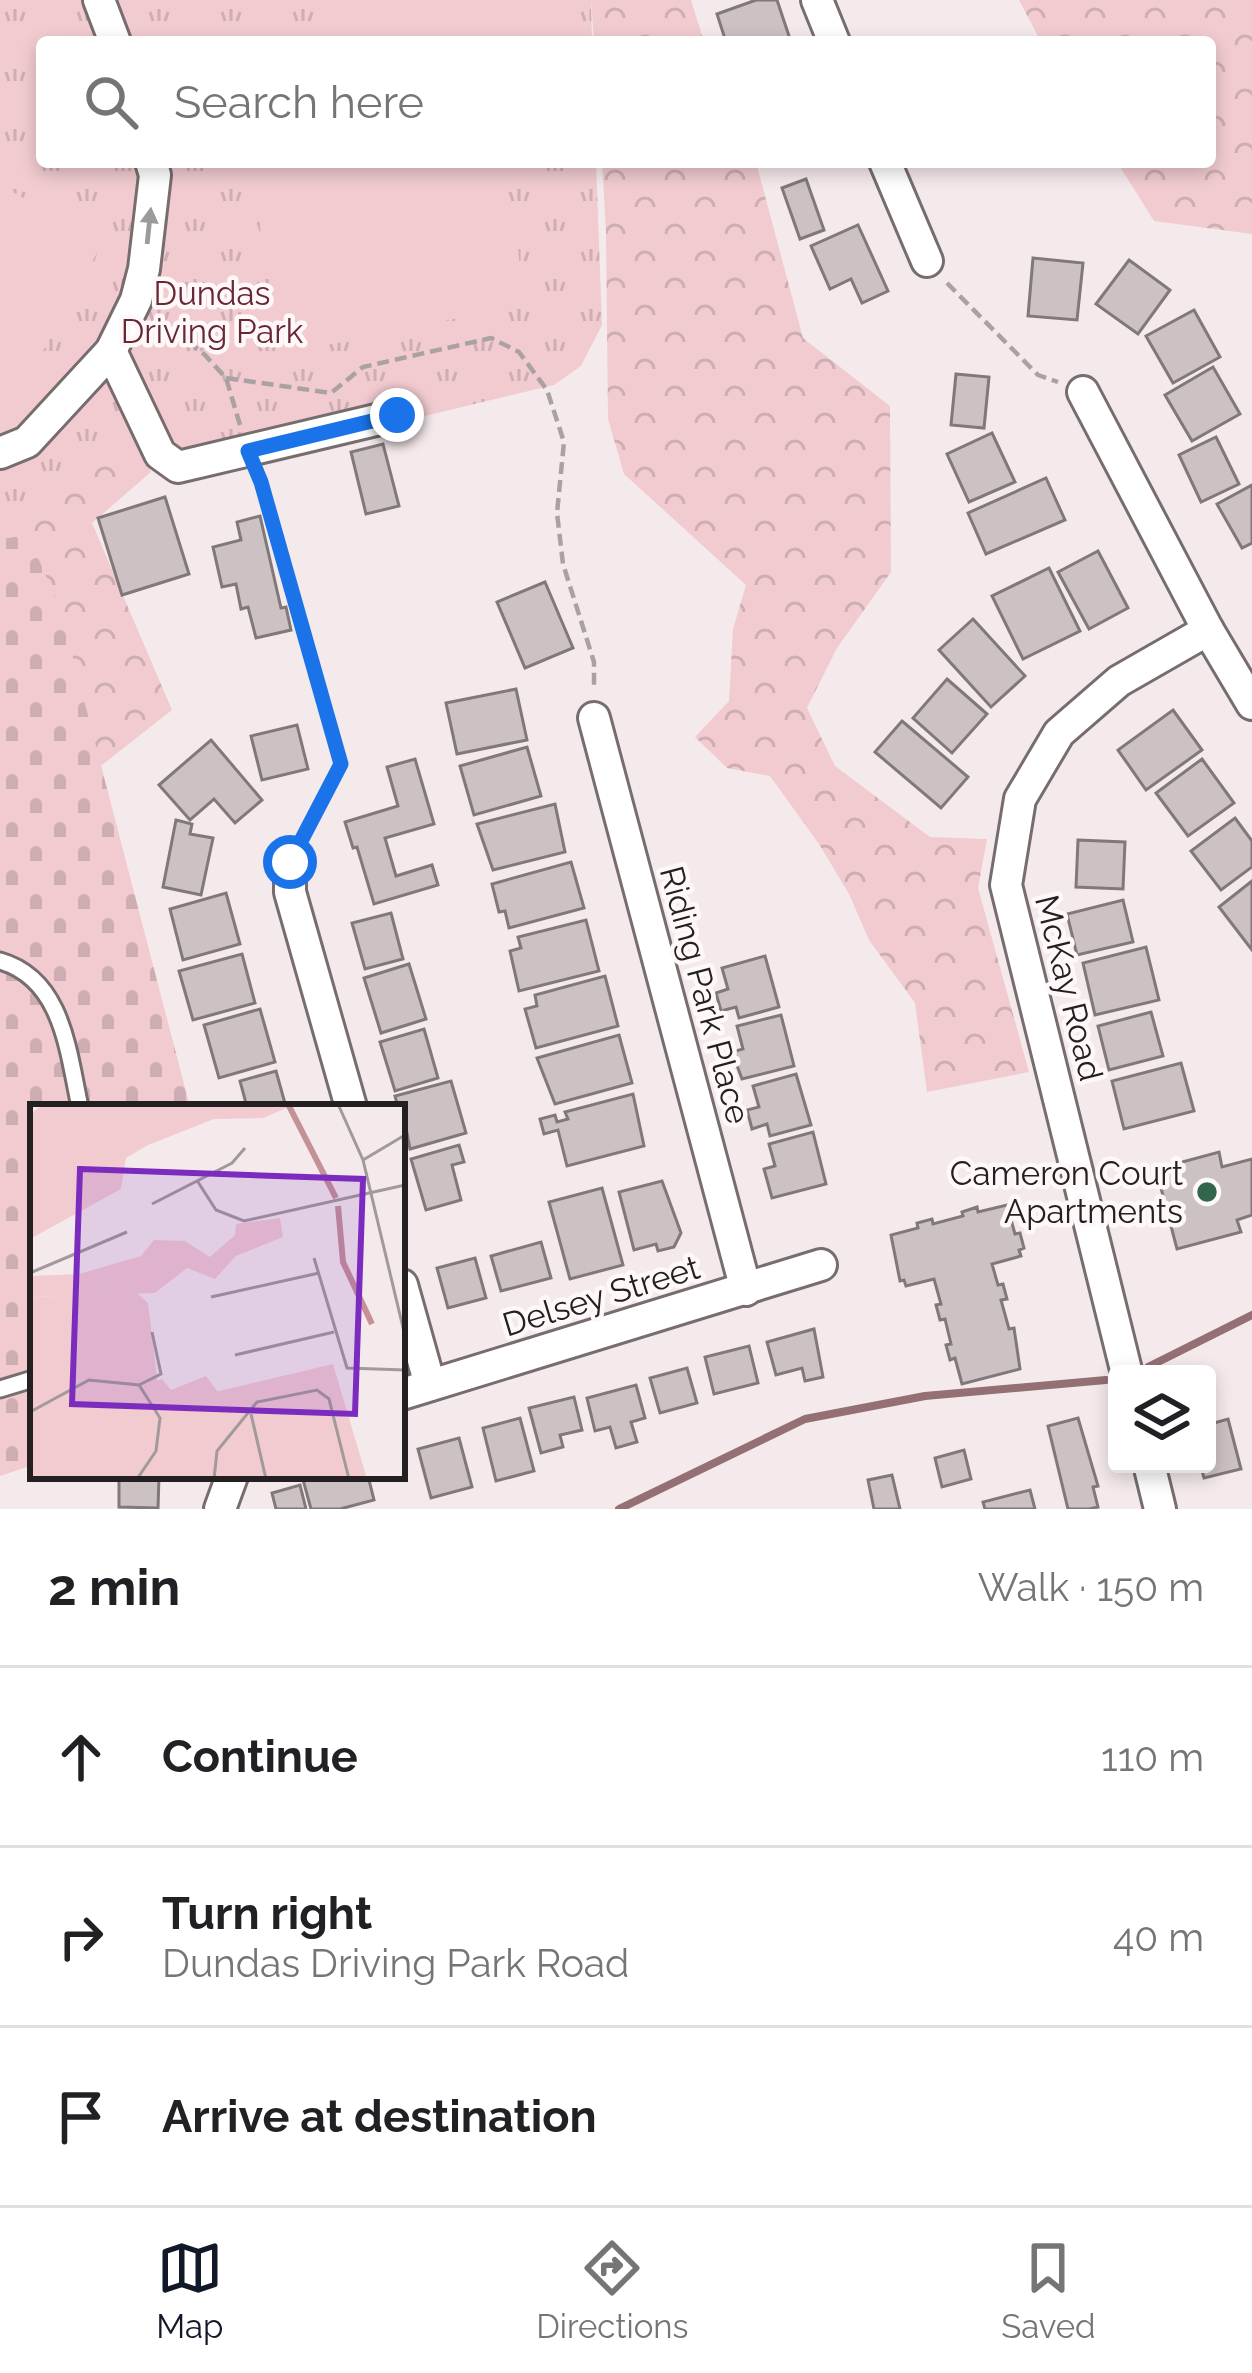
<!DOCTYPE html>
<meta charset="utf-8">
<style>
body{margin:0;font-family:Raleway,sans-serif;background:#f2f2f2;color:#202124}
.controls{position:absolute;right:36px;bottom:36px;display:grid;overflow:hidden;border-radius:12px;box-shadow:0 6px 18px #0003}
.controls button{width:108px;height:108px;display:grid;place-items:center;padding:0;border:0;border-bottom:3px solid #e0e0e0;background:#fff;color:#202124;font:60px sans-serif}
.stop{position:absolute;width:36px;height:36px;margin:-27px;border:9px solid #1a73e8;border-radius:50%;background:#fff}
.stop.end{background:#1a73e8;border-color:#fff;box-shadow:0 3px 12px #0008}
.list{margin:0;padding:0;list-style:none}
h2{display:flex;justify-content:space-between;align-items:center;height:156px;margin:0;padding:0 48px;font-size:51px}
h2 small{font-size:39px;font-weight:400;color:#757577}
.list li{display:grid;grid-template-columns:78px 1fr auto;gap:36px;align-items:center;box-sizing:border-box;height:180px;padding:0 48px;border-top:3px solid #e0e0e0}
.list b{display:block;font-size:45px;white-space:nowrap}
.list p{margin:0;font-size:39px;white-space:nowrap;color:#757577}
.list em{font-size:39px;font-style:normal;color:#757577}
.icon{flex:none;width:66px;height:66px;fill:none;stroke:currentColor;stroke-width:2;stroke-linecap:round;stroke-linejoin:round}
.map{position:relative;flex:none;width:1252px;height:1509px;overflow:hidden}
.search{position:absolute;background:#fff;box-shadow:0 6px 18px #0003;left:36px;right:36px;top:36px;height:132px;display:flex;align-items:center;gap:30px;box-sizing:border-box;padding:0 42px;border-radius:12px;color:#757577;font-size:45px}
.sheet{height:696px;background:#fff}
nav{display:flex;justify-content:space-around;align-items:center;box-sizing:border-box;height:168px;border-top:3px solid #e0e0e0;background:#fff;font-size:33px;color:#757577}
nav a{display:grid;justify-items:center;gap:6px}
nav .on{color:#111827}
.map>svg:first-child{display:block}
.forest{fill:url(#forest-crowns)}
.cemetery{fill:url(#cemetery-stones)}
.park{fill:url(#park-tufts)}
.pitch{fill:#f1cbd0}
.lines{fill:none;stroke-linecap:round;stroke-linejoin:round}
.stream{stroke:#946f74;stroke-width:8}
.building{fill:#cdc2c3;stroke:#817879;stroke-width:3}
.service-casing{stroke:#776d6e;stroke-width:21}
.minor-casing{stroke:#776d6e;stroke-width:36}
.path{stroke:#aaa1a2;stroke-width:4.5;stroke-dasharray:12 6;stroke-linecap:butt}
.service{stroke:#fff;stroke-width:15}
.minor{stroke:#fff;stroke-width:30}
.oneway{fill:#9c9b9b}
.route{stroke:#1a73e8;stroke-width:15}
.poi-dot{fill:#31664b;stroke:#fff8f9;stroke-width:4.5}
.labels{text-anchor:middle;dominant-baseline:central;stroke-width:9;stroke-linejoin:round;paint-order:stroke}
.park-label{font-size:33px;fill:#672835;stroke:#fff8f9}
.street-label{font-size:33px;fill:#242021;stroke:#fff8f9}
.poi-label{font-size:33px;fill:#242021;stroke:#fff8f9;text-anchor:end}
.inset-river{fill:none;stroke:#c49197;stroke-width:6}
.inset-road{fill:none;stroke:#a1999a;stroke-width:3}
.view{fill:#7b2cbf;fill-opacity:0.15;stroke:#7b2cbf;stroke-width:6}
.inset-edge{fill:none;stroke:#242021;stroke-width:6}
</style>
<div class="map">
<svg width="1252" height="1509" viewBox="0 0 1252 1509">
<defs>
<pattern id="forest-crowns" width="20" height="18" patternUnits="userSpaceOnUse" patternTransform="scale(3)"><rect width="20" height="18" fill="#f1cbd0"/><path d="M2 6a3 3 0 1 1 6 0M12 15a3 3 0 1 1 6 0" fill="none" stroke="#ceaeb2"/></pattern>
<pattern id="cemetery-stones" width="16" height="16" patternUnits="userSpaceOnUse" patternTransform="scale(3)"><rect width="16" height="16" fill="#f1cbd0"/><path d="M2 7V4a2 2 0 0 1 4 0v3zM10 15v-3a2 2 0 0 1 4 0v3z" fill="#ceaeb2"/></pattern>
<pattern id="park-tufts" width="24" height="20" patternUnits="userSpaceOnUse" patternTransform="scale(3)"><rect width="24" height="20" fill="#f1cbd0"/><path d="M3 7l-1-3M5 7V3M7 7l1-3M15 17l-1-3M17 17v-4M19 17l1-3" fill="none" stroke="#ceaeb2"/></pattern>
</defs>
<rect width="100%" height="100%" fill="#f5eaeb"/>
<g class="forest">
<path d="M591 0H691L704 42H594Z"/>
<path d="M1019 0H1252V234L1154 221 1117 162H1210V42H1041Z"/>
<path d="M602 162H756L803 338 890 406 891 572 837 648 807 708 835 766 930 837 987 839 978 888 1029 1072 927 1092 915 1003 869 940 849 894 819 844 770 776 727 768 695 737 729 701 733 629 746 585 624 474 608 419 606 232Z"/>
<path d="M116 396 151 472 92 523 172 710 88 776 0 626V471Z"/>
</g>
<path class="cemetery" d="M28 535 60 608 190 1107H33V1465L0 1476V539Z"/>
<path class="park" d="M0 0H591L592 42H42V162H596L602 325 581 366 554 385 187 473 156 454 70 460 28 535 0 539Z"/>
<g class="pitch">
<path d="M327 0H537L547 42H337Z"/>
<path d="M258 162H494L517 229 522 305 283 354 260 227Z"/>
<path d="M0 185 103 242 14 404 0 396Z"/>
</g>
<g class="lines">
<g class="stream">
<path d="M1148 1367 1252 1315"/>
<path d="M619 1509 805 1419 925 1396 1106 1380"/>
</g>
</g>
<g class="building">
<path d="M756 0H777L791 42H726L717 14Z"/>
<path d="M806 179 824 230 800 239 782 188Z"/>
<path d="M858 225 888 291 862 303 851 279 830 289 811 246Z"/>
<path d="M1033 258 1083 263 1077 320 1028 316Z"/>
<path d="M1129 260 1170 290 1138 334 1096 304Z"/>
<path d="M1194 310 1220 357 1173 383 1146 336Z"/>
<path d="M1213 367 1240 414 1192 441 1165 395Z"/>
<path d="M956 374 989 377 984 428 951 425Z"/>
<path d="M992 433 1015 482 969 502 947 454Z"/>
<path d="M1216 437 1239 484 1201 502 1179 455Z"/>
<path d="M383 444 399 506 366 514 351 452Z"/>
<path d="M1046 478 1065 520 986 554 968 513Z"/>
<path d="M1252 485V543L1242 548 1217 504Z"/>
<path d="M165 497 189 574 122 595 98 518Z"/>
<path d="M260 516 281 608 286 607 291 630 256 638 248 607 241 609 236 584 222 587 213 547 241 540 237 522Z"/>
<path d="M1098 551 1128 608 1089 629 1058 572Z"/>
<path d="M1049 568 1080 631 1023 659 992 596Z"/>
<path d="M545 582 573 648 525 668 497 602Z"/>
<path d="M973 619 1025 676 991 707 939 650Z"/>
<path d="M947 679 987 714 952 753 913 718Z"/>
<path d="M516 689 527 740 457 754 446 703Z"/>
<path d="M1173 710 1202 750 1146 790 1118 750Z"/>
<path d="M902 721 968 777 941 808 875 752Z"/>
<path d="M297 725 308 769 262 780 251 736Z"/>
<path d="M211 740 262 800 235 823 214 799 190 820 159 785Z"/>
<path d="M527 747 541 796 474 815 460 766Z"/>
<path d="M415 759 434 824 385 838 396 876 432 865 438 885 374 904 357 847 353 848 345 822 398 806 387 767Z"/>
<path d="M1202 759 1234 803 1188 836 1156 793Z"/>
<path d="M555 804 565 852 493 870 477 824Z"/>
<path d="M1235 818 1252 841V867L1221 890 1191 851Z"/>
<path d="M176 820 192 824 190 834 213 838 201 895 163 887Z"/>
<path d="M1078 840 1125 842 1123 889 1076 887Z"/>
<path d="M571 862 584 908 509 928 505 911 499 912 492 884Z"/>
<path d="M1252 881V950L1219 907Z"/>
<path d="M226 893 240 944 183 960 170 909Z"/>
<path d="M1123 900 1133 942 1077 955 1067 914Z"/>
<path d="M391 913 403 959 365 969 352 923Z"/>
<path d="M586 920 599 971 519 991 510 951 521 948 518 937Z"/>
<path d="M1146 947 1159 1000 1095 1015 1083 963Z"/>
<path d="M242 954 255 1003 193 1020 179 971Z"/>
<path d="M765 956 779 1007 739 1018 736 1007 721 1011 716 993 728 989 722 968Z"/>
<path d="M409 964 426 1019 381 1033 364 978Z"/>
<path d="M605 976 618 1026 536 1048 525 1009 537 1006 535 995Z"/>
<path d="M260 1009 275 1062 219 1078 204 1025Z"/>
<path d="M1151 1012 1163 1056 1109 1070 1098 1026Z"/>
<path d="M781 1015 794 1066 742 1079 732 1052 743 1049 737 1026Z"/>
<path d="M424 1029 438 1078 395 1091 380 1042Z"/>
<path d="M619 1035 632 1083 555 1104 537 1058Z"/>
<path d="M1181 1063 1194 1111 1124 1129 1112 1081Z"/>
<path d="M276 1071 286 1107H247L240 1081Z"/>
<path d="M796 1074 811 1125 770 1136 767 1124 752 1129 747 1110 759 1107 753 1086Z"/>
<path d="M451 1081 466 1133 410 1149 402 1107H398L395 1096Z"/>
<path d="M633 1094 644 1146 567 1166 558 1130 544 1134 540 1119 555 1115 557 1122 568 1119 565 1112Z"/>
<path d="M813 1132 826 1184 772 1198 764 1169 775 1166 769 1144Z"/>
<path d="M459 1145 464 1162 452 1165 461 1200 426 1210 411 1159Z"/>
<path d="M1219 1152 1222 1167 1252 1159V1215L1237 1220 1241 1232 1177 1249 1156 1169Z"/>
<path d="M662 1181 681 1233 674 1247 658 1251 656 1244 634 1250 619 1192Z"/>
<path d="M602 1188 623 1265 570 1279 549 1202Z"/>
<path d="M1007 1205 1015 1234 1020 1233 1024 1248 1019 1250 1021 1256 992 1264 998 1285 1003 1284 1007 1299 1001 1300 1009 1329 1014 1328 1020 1369 962 1384 955 1358 950 1360 946 1345 951 1344 945 1319 940 1320 936 1305 941 1304 934 1279 906 1286 904 1280 900 1281 891 1235 918 1228 917 1223 932 1219 933 1224 963 1216 962 1212 977 1207 978 1212Z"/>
<path d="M541 1242 551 1278 501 1291 491 1256Z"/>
<path d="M475 1258 486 1298 448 1308 437 1268Z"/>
<path d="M814 1329 823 1377 805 1381 802 1368 776 1375 767 1342Z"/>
<path d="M749 1346 758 1383 714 1394 705 1357Z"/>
<path d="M687 1368 697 1403 660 1413 650 1378Z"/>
<path d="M636 1385 645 1418 631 1422 637 1442 616 1448 610 1427 595 1431 587 1398Z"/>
<path d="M574 1397 582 1430 560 1435 563 1447 541 1453 529 1408Z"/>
<path d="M520 1418 534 1471 496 1481 483 1428Z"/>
<path d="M1078 1418 1098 1486 1093 1487 1098 1507 1089 1509H1068L1048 1426Z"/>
<path d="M1228 1419 1241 1469 1204 1478 1200 1464H1207V1425Z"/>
<path d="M459 1438 472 1487 431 1498 418 1449Z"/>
<path d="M964 1450 971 1479 942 1487 935 1458Z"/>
<path d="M892 1475 900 1509H874L868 1480Z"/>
<path d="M119 1476H159L158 1508 119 1507Z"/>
<path d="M302 1476H368L374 1500 340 1509H311Z"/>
<path d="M300 1485 306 1509H276L272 1493Z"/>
<path d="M1030 1490 1035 1509H985L983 1502Z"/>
</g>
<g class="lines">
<g class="service-casing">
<g id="service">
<path d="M0 961C63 979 68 1052 80 1107"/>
<path d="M0 1389 33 1379"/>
</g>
</g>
<g class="minor-casing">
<g id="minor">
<path d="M99 0 115 42"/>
<path d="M817 0 834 42"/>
<path d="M885 162 927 261"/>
<path d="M111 351 160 454 178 467 397 415"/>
<path d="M1083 392 1208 630 1252 704"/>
<path d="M0 453 27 442 111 351 136 300 144 269 155 175 151 162"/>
<path d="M594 718 746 1290"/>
<path d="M290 862V892L351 1107"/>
<path d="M402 1285 430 1385"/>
<path d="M1127 1374 1006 885 1020 799 1059 733 1119 681 1208 630"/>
<path d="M402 1394 821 1265"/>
<path d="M1149 1464 1160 1509"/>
<path d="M220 1509 232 1476"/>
</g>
</g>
<g class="path">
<path d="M947 283 1038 375 1058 382"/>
<path d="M160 319 205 355 226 378 240 425"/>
<path d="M226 378 331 393 363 367 491 338 519 352 547 390 564 442 557 513 563 564 594 662V690"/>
<path d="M258 476 341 765 300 838"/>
</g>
<use href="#service" class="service"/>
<use href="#minor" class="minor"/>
</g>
<defs><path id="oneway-solid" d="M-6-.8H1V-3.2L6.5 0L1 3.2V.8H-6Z" transform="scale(3)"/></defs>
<use class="oneway" href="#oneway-solid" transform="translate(149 226) rotate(-84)"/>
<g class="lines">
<path class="route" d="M290 862 341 764 261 482 248 451 397 415"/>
</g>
<circle class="poi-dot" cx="1207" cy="1192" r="12"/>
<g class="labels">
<g class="park-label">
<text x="212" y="293">Dundas<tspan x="212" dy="38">Driving Park</tspan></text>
</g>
<g class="street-label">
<text transform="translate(1069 988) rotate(76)">McKay Road</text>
<text transform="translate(705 995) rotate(75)">Riding Park Place</text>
<text transform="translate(601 1296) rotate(-17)">Delsey Street</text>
</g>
<g class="poi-label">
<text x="1183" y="1173">Cameron Court<tspan x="1183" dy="38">Apartments</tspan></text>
</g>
</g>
<g transform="translate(30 1104)">
<rect width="375" height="375" fill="#f5eaeb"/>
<path d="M14 0H266L233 14 184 15 118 41 96 54 91 85 0 135V10ZM250 114 253 133 206 152 185 175 157 164 125 189 0 193 1 172 49 170 111 152 124 136 155 137 180 153 205 131 206 120ZM176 272 188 288 139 375H114L117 281 132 275 141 286Z" fill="#f1cbd0"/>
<path d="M303 260 337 375H133L146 331 142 298Z" fill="#f1cbd0"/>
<path d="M107 189 118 199 129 289 142 298 146 331 132 375H0V193Z" fill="#f1cbd0"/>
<path d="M58 197 63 219 103 204 110 249 59 253 58 236 13 245 27 264 4 271 0 209ZM88 282 118 300 105 322 115 328 100 354 80 342 95 318 74 305ZM38 302 78 327 64 344 25 352 7 341ZM55 355 87 363 80 375H23Z" fill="#f1cbd0"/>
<path class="inset-river" d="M258 0 306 94M308 102 313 158 342 220"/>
<path class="inset-road" d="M308 0 333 56 375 232M333 56 375 31M168 78 186 106 214 117 375 81M122 100 202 59 215 44M284 154 317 264 375 266M0 169 97 128M181 193 289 169M205 251 304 228M109 281 131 270 122 228M0 308 59 276 109 281 130 314 126 347 107 375M221 310 236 375M184 375 187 347 227 298 287 286 299 295 319 375"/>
<path class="view" d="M50 65 333 75 325 310 42 300Z"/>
<rect width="375" height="375" class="inset-edge"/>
</g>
</svg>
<div class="controls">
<button><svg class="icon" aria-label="layers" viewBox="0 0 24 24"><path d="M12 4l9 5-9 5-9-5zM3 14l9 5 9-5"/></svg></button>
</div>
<div class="stop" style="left:290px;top:862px"></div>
<div class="stop end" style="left:397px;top:415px"></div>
<div class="search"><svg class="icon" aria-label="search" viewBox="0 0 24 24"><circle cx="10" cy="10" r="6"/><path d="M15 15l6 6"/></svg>Search here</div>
</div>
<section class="sheet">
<h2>2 min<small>Walk · 150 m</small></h2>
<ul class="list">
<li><svg class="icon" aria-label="ahead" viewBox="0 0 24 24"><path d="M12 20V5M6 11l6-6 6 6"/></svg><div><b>Continue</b></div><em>110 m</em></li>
<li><svg class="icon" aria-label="right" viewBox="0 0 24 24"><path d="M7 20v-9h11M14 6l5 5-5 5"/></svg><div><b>Turn right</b><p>Dundas Driving Park Road</p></div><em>40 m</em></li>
<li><svg class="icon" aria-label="arrive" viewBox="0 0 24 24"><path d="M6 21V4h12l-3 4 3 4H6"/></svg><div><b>Arrive at destination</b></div></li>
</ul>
</section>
<nav>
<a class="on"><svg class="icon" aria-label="map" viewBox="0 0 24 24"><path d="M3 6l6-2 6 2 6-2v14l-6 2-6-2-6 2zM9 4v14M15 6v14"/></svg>Map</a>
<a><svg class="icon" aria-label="directions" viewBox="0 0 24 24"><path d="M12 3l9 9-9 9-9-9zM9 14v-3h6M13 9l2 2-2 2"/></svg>Directions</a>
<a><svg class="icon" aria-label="saved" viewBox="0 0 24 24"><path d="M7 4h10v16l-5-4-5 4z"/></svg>Saved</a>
</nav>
